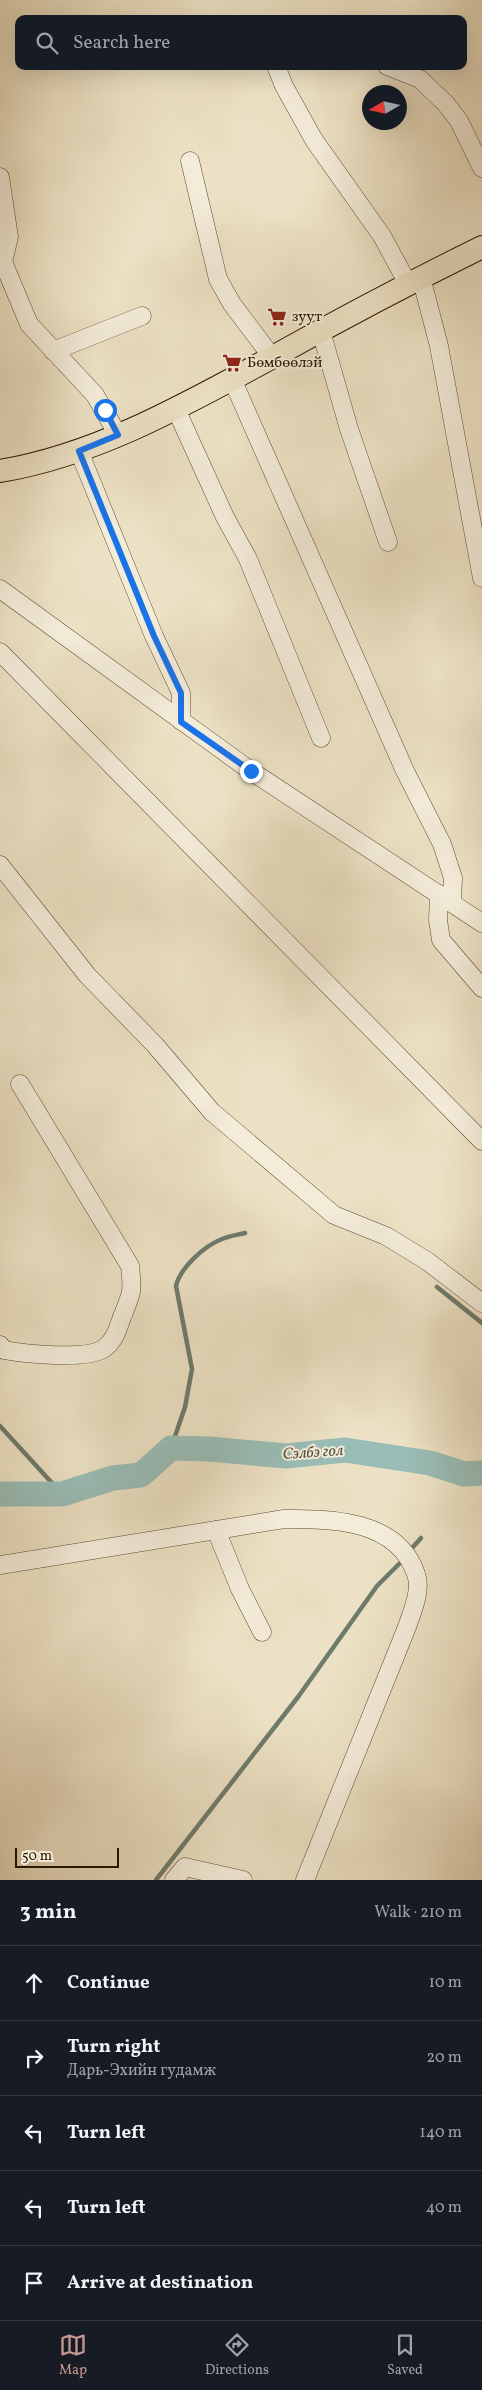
<!DOCTYPE html>
<meta charset="utf-8">
<style>
body{margin:0;font-family:Vollkorn,serif;background:#242831;color:#f1f3f6}
.compass{position:absolute;left:362px;top:85px;width:45px;height:45px;border-radius:50%;background:#171b24;box-shadow:0 5px 20px #0002;rotate:261deg}
.scale{position:absolute;left:15px;bottom:12px;width:104px;box-sizing:border-box;padding-left:5px;border:2px solid #2e1700;border-top:0;font-size:14px;line-height:18px;white-space:nowrap;color:#2e1700;-webkit-text-stroke:4px #f3ecd9;paint-order:stroke}
.stop{position:absolute;width:15px;height:15px;margin:-11px;border:4px solid #1a73e8;border-radius:50%;background:#fff}
.stop.end{background:#1a73e8;border-color:#fff;box-shadow:0 1px 5px #0008}
.list{margin:0;padding:0;list-style:none}
h2{display:flex;justify-content:space-between;align-items:center;height:65px;margin:0;padding:0 20px;font-size:21px}
h2 small{font-size:16px;font-weight:400;color:#9ea1a6}
.list li{display:grid;grid-template-columns:32px 1fr auto;gap:15px;align-items:center;box-sizing:border-box;height:75px;padding:0 20px;border-top:1px solid #363941}
.list b{display:block;font-size:19px;white-space:nowrap}
.list p{margin:0;font-size:16px;white-space:nowrap;color:#9ea1a6}
.list em{font-size:16px;font-style:normal;color:#9ea1a6}
.icon{flex:none;width:28px;height:28px;fill:none;stroke:currentColor;stroke-width:2;stroke-linecap:round;stroke-linejoin:round}
.map{position:relative;flex:none;width:482px;height:1880px;overflow:hidden}
.search{position:absolute;background:#171b24;box-shadow:0 5px 20px #0002;left:15px;right:15px;top:15px;height:55px;display:flex;align-items:center;gap:12px;box-sizing:border-box;padding:0 18px;border-radius:10px;color:#9ea1a6;font-size:19px}
.sheet{height:440px;background:#171b24}
nav{display:flex;justify-content:space-around;align-items:center;box-sizing:border-box;height:70px;border-top:1px solid #363941;background:#171b24;font-size:14px;color:#9ea1a6}
nav a{display:grid;justify-items:center;gap:2px}
nav .on{color:#c59692}
.map>svg:first-child{display:block}
.lines{fill:none;stroke-linecap:round;stroke-linejoin:round}
.stream{stroke:#6e7b6d;stroke-width:4.5}
.river{stroke:#99bdb6;stroke-width:25}
.minor-casing{stroke:#5e4a31;stroke-width:19}
.major-casing{stroke:#2e1700;stroke-width:24}
.minor{stroke:#f3ecd9;stroke-width:18}
.major{stroke:#ece1c4;stroke-width:22}
.route{stroke:#1a73e8;stroke-width:6}
.labels{text-anchor:middle;dominant-baseline:central;stroke-width:4;stroke-linejoin:round;paint-order:stroke}
.poi-label{font-size:15px;fill:#2e1700;stroke:#f3ecd9;text-anchor:start}
.water-label{font-size:16px;font-style:italic;fill:#535140;stroke:#f3ecd9}
</style>
<div class="map">
<svg width="482" height="1880" viewBox="0 0 482 1880">
<rect width="100%" height="100%" fill="#ece1c4"/>
<filter id="stains"><feTurbulence type="fractalNoise" baseFrequency=".004" numOctaves="4"/><feColorMatrix values="0 0 0 0 .2 0 0 0 0 .09 0 0 0 0 .02 0 0 0 .5 -.17"/></filter>
<radialGradient id="worn" r=".72"><stop offset=".6" stop-color="#630" stop-opacity="0"/><stop offset="1" stop-color="#630" stop-opacity=".3"/></radialGradient>
<g class="lines">
<g class="stream">
<path d="M437 1287 482 1323"/>
<path d="M0 1426 62 1494"/>
<path d="M171 1448 185 1407 192 1369 176 1286C180 1268 204 1246 222 1239 229 1236 237 1235 245 1233"/>
<path d="M413 1547 421 1538"/>
<path d="M156 1880 298 1697 377 1586 399 1564"/>
</g>
<path class="river" d="M0 1494H62L113 1478 141 1475 171 1448 209 1449 286 1456 345 1450 430 1463 464 1474 482 1473"/>
<g class="minor-casing">
<g id="minor">
<path d="M276 66 284 86 314 140 382 236 408 284"/>
<path d="M387 66 420 79 446 104 459 121 482 168"/>
<path d="M190 161 218 279 232 304 272 357"/>
<path d="M0 177 9 237 3 262"/>
<path d="M0 262H3L29 324 95 395 118 435"/>
<path d="M421 277 439 346 482 578"/>
<path d="M321 331 349 429 388 542"/>
<path d="M53 351 142 316"/>
<path d="M232 379 405 771 442 844 453 878 452 901"/>
<path d="M175 407 225 517 248 559 321 738"/>
<path d="M79 451 154 636 181 693V721"/>
<path d="M0 589 251 771 482 923"/>
<path d="M0 652 482 1141"/>
<path d="M0 865 87 975 155 1045 212 1112 334 1215 386 1236 427 1261 482 1303"/>
<path d="M439 894 438 920 441 940 482 988"/>
<path d="M0 1345 4 1350C25 1354 85 1360 103 1349 114 1342 118 1329 122 1317 132 1293 133 1292 130 1266L20 1084"/>
<path d="M216 1530 240 1589 262 1632"/>
<path d="M0 1565 284 1519C331 1518 398 1520 416 1574 422 1590 412 1612 407 1627L305 1880"/>
<path d="M174 1880 185 1867 243 1880"/>
</g>
</g>
<g class="major-casing">
<path id="major" d="M0 471C97 455 186 404 271 358 341 319 411 282 482 247"/>
</g>
<use href="#minor" class="minor"/>
<use href="#major" class="major"/>
</g>
<g class="lines">
<path class="route" d="M105 410 118 435 79 451 154 636 181 693V722L251 771"/>
</g>
<defs>
<g id="supermarket-bare" transform="scale(1.5)"><path d="M-6-5.5h2.5l.6 2H6L4.5 2H-2.5L-4.4-4H-6ZM-1.5 3.2a1.3 1.3 0 1 0 .1 0ZM3 3.2a1.3 1.3 0 1 0 .1 0Z" fill="#8f2418" stroke="#f3ecd9" stroke-width="2.5" paint-order="stroke"/></g>
</defs>
<g fill-rule="evenodd">
<use href="#supermarket-bare" x="277" y="317"/>
<use href="#supermarket-bare" x="232" y="363"/>
</g>
<g class="labels">
<g class="poi-label">
<text x="292" y="317">зуут</text>
<text x="247" y="363">Бөмбөөлэй</text>
</g>
<g class="water-label">
<text transform="translate(313 1453) rotate(-4)">Сэлбэ гол</text>
</g>
</g>
<rect width="100%" height="100%" filter="url(#stains)"/>
<rect width="100%" height="100%" fill="url(#worn)"/>
</svg>
<svg class="compass" viewBox="-18 -18 36 36"><path d="M0-13l5 13h-10z" fill="#e53935"/><path d="M0 13l5-13h-10z" fill="#9ea1a6"/></svg>
<div class="scale">50 m</div>
<div class="stop" style="left:105px;top:410px"></div>
<div class="stop end" style="left:251px;top:771px"></div>
<div class="search"><svg class="icon" aria-label="search" viewBox="0 0 24 24"><circle cx="10" cy="10" r="6"/><path d="M15 15l6 6"/></svg>Search here</div>
</div>
<section class="sheet">
<h2>3 min<small>Walk · 210 m</small></h2>
<ul class="list">
<li><svg class="icon" aria-label="ahead" viewBox="0 0 24 24"><path d="M12 20V5M6 11l6-6 6 6"/></svg><div><b>Continue</b></div><em>10 m</em></li>
<li><svg class="icon" aria-label="right" viewBox="0 0 24 24"><path d="M7 20v-9h11M14 6l5 5-5 5"/></svg><div><b>Turn right</b><p>Дарь-Эхийн гудамж</p></div><em>20 m</em></li>
<li><svg class="icon" aria-label="left" viewBox="0 0 24 24"><path d="M17 20v-9H6M10 6l-5 5 5 5"/></svg><div><b>Turn left</b></div><em>140 m</em></li>
<li><svg class="icon" aria-label="left" viewBox="0 0 24 24"><path d="M17 20v-9H6M10 6l-5 5 5 5"/></svg><div><b>Turn left</b></div><em>40 m</em></li>
<li><svg class="icon" aria-label="arrive" viewBox="0 0 24 24"><path d="M6 21V4h12l-3 4 3 4H6"/></svg><div><b>Arrive at destination</b></div></li>
</ul>
</section>
<nav>
<a class="on"><svg class="icon" aria-label="map" viewBox="0 0 24 24"><path d="M3 6l6-2 6 2 6-2v14l-6 2-6-2-6 2zM9 4v14M15 6v14"/></svg>Map</a>
<a><svg class="icon" aria-label="directions" viewBox="0 0 24 24"><path d="M12 3l9 9-9 9-9-9zM9 14v-3h6M13 9l2 2-2 2"/></svg>Directions</a>
<a><svg class="icon" aria-label="saved" viewBox="0 0 24 24"><path d="M7 4h10v16l-5-4-5 4z"/></svg>Saved</a>
</nav>
